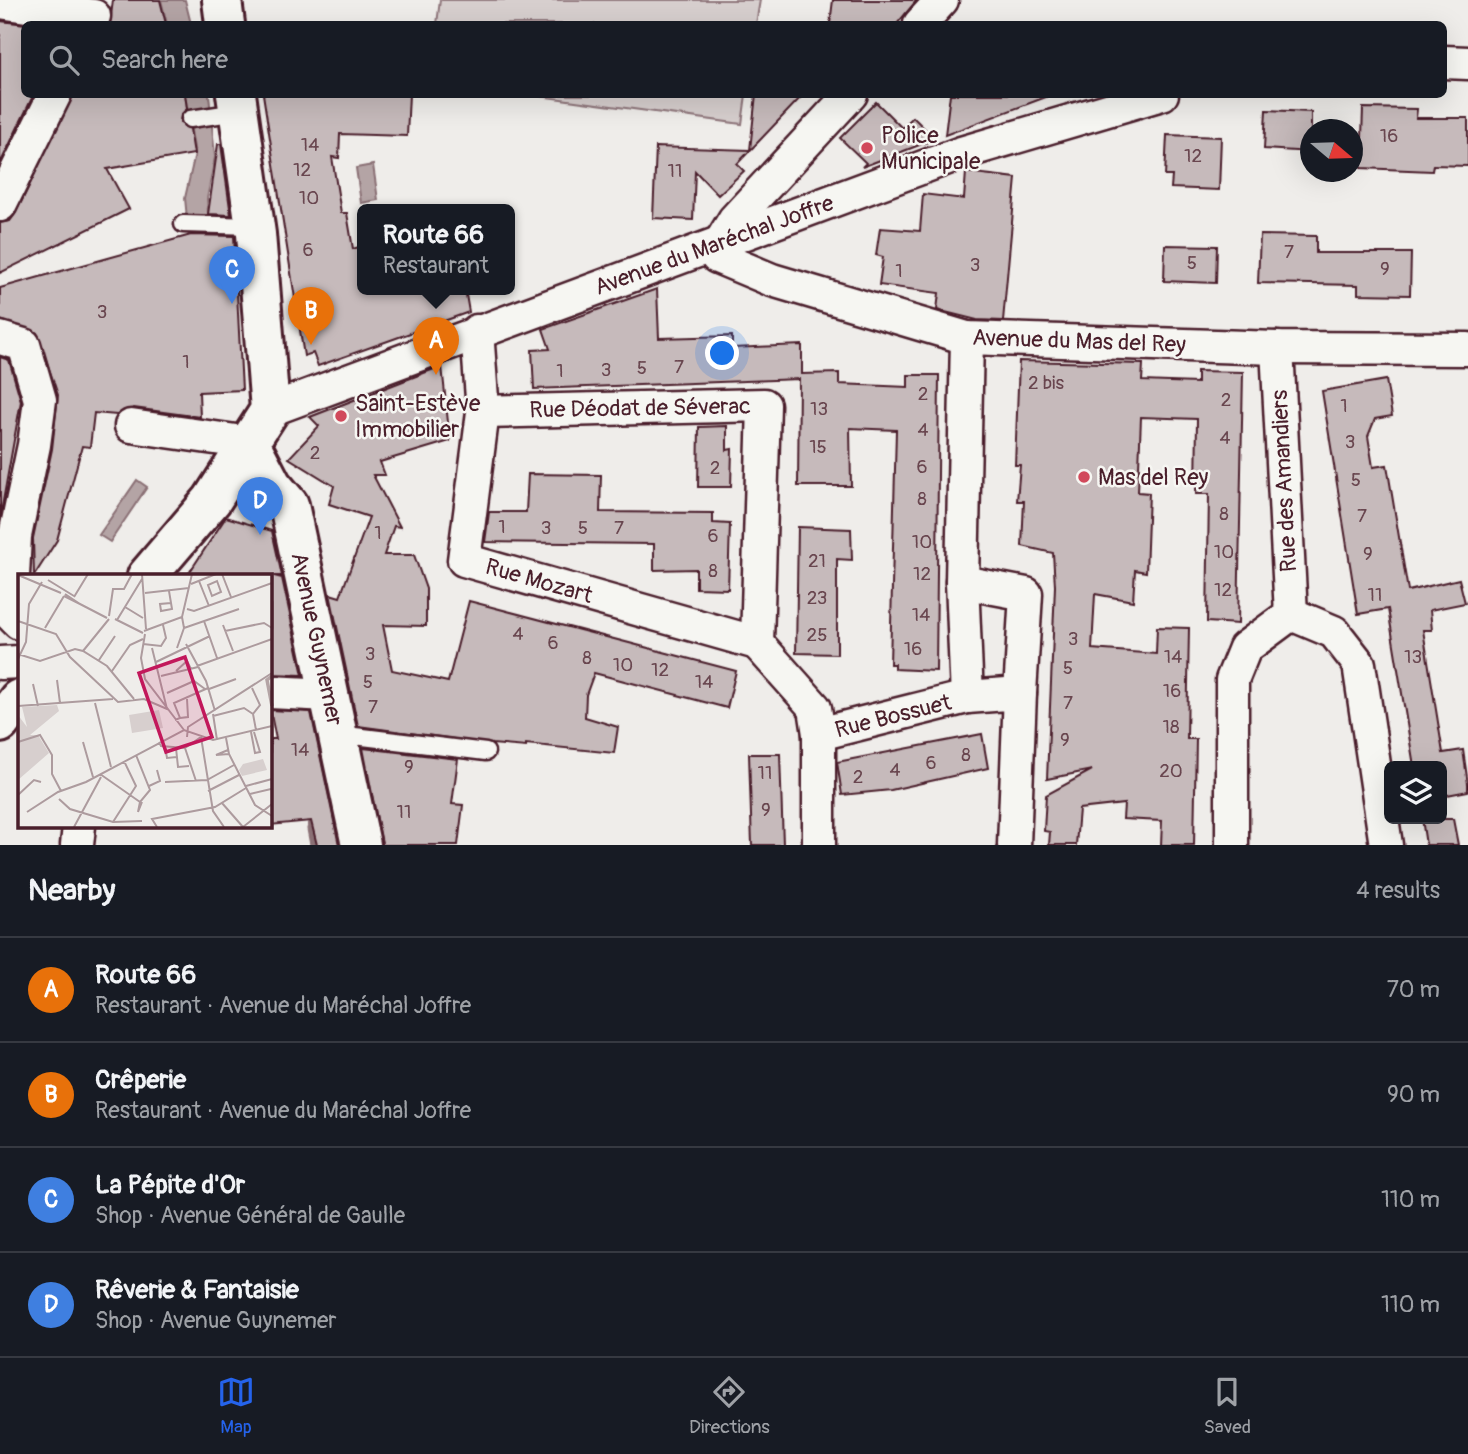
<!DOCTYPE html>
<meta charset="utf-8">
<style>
body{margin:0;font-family:Pangolin,sans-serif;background:#20242c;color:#f1f3f6}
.controls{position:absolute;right:21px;bottom:21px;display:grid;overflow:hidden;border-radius:10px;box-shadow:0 7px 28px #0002}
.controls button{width:63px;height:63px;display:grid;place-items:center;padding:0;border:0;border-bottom:2px solid #363941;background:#171b24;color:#f1f3f6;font:35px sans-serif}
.compass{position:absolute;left:1300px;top:119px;width:63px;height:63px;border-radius:50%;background:#171b24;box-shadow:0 7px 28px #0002;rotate:109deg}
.you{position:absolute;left:723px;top:354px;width:24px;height:24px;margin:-18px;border:5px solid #fff;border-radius:50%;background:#1a73e8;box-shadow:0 0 0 10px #1a73e833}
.badge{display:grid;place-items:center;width:46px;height:46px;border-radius:50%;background:#2563eb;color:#fff;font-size:23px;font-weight:700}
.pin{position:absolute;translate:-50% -58px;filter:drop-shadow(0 2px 4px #0008)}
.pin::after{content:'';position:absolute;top:37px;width:24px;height:21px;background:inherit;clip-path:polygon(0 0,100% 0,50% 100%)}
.popup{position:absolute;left:357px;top:204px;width:158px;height:91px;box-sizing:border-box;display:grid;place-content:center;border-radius:10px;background:#171b24;filter:drop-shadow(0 2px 5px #0005);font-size:23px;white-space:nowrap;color:#9ea1a6}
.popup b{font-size:26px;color:#f1f3f6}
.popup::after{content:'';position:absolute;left:50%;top:100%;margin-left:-14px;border:14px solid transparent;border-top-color:#171b24}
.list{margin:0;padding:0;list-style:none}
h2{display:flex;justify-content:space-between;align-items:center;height:91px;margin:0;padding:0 28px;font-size:30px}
h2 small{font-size:23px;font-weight:400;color:#9ea1a6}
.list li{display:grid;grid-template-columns:46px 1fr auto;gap:21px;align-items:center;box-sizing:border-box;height:105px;padding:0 28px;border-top:2px solid #363941}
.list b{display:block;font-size:26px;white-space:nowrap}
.list p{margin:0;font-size:23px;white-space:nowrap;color:#9ea1a6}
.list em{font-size:23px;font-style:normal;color:#9ea1a6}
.icon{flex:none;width:38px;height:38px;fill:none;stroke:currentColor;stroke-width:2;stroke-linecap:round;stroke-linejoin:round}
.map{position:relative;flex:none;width:1468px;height:845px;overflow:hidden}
.search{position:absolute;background:#171b24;box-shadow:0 7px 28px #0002;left:21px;right:21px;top:21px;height:77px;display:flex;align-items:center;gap:18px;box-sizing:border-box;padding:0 24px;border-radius:10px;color:#9ea1a6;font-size:26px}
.sheet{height:511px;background:#171b24}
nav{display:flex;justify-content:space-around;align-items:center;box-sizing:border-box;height:98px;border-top:2px solid #363941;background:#171b24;font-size:19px;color:#9ea1a6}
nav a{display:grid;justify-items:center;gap:4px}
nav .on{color:#2563eb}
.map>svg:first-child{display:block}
.green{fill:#d7cfce;stroke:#90777c;stroke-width:2}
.water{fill:#b4a4a5;stroke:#8a6f74;stroke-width:2}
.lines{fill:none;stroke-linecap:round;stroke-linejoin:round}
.stream{stroke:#8a6f74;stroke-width:9}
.building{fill:#c6babb;stroke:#4a1f2b;stroke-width:2}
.service-casing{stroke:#4a1f2b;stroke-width:21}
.minor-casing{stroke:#4a1f2b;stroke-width:37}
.tertiary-casing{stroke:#4a1f2b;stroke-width:44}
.secondary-casing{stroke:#4a1f2b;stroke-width:44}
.service{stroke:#f6f6f2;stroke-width:16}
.minor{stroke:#f6f6f2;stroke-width:32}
.tertiary{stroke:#f6f6f2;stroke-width:38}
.secondary{stroke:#f6f6f2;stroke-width:38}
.poi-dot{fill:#d1495b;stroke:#f6f6f2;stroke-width:2.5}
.labels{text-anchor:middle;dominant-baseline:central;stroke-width:5;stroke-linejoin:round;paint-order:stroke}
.number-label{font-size:19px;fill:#69464f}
.poi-label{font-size:23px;fill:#4a1f2b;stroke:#f6f6f2;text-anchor:start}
.street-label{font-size:23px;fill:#4a1f2b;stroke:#f6f6f2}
.inset-river{fill:none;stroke:#b4a4a5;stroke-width:3.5}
.inset-road{fill:none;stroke:#ad9b9e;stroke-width:2}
.view{fill:#c2185b;fill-opacity:0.15;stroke:#c2185b;stroke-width:3.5}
.inset-edge{fill:none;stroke:#4a1f2b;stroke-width:3.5}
</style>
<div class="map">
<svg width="1468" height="845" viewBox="0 0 1468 845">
<rect width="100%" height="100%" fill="#efedea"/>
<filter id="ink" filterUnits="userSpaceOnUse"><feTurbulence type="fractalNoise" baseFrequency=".0143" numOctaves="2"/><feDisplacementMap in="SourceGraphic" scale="14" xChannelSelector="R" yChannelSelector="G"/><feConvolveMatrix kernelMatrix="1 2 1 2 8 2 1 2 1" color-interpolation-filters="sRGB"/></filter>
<g filter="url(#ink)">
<g class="green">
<path d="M440 0H760L756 24H437Z"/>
<path d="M532 95H746L742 124Z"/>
</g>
<g class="water">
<path d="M161 0H185L191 24H167Z"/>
<path d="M185 95H209L215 157 207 199 217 327 198 329 185 198 195 154Z"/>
<path d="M373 165 378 200 361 203 356 168Z"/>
<path d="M137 480 147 487 110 542 99 535Z"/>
</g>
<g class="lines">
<path class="stream" d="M314 845 311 829 315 816"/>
</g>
<g class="building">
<path d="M113 0H160L166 24H110Z"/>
<path d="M833 0H917L897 24H830Z"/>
<path d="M0 21 26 24 24 94H34L0 164Z"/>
<path d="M73 94H185L187 109 181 115 180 121 190 129 194 154 107 169 129 209 0 273V223L10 221 16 213Z"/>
<path d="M263 94H409L407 136 340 134 339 158 332 157 341 213H347L353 249 362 246V289H465L469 312 318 366 313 353 304 356Z"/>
<path d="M756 94H804L737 164 744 171 718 195 695 171 693 220 653 218 656 147 750 150Z"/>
<path d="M950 94H1046V97L945 135Z"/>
<path d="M876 102 902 128 913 117 935 139 862 167 866 163 840 138Z"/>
<path d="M1363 108 1417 109 1416 118H1468V166L1433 165 1432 171 1361 168Z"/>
<path d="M1266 110 1311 112V152L1264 149Z"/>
<path d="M1167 135 1221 137 1219 190 1171 188 1172 176H1165Z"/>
<path d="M218 144H221L231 215 208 214Z"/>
<path d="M966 172 1016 178 1003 321 977 320 937 310 939 293 879 285 883 257 876 255 880 228 920 231 923 194 964 199Z"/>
<path d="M191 235 234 236 242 390 199 392 200 417 134 408 117 415 94 413 90 447 82 446 57 540 34 576 33 538 52 449 58 395 37 333 0 320V288Z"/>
<path d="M1260 235 1316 236V253H1411L1410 295 1358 294V285L1258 283Z"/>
<path d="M1165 245 1217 246 1216 283 1164 281Z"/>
<path d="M657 289 659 338 732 336V348L802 345V374L839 373V384L908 387V375H939L936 671 894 669V664H890L896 430 850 428 851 486H798L799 379 534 389 532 350 550 349 543 329Z"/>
<path d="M0 357 9 360 21 401 0 518Z"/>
<path d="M1019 361 1143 364 1142 381 1197 383V371L1243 372 1238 624 1207 622 1209 494H1196L1197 419 1141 417 1138 492 1149 493 1146 572 1135 570 1133 601 1095 594 1092 649 1156 654 1157 627 1189 628 1187 739H1196L1194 845H1161L1162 821 1123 819 1124 804 1079 809 1076 845H1049L1050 832 1044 831 1046 795 1092 770 1047 779 1055 586 1053 553 1022 546 1024 501H1017L1020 465H1015Z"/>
<path d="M442 366 450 441 380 462 385 475H373L400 527 394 526 384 555H414L426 589V626L383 625 392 670 448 682 469 601 736 671 727 708 594 673 586 695 585 717 618 727 614 753 526 744V747L492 744 358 726 330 594 340 597 369 517 329 504 334 486 289 458 319 426 310 417Z"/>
<path d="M1386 380 1392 416 1375 419 1368 436 1373 467 1387 465 1408 591 1459 579 1465 603 1430 610 1432 630H1423L1443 753 1463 750 1468 784V791L1442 796V766H1414L1388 609 1358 614 1322 391Z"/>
<path d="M727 426V450L732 449 731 487H698L699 427Z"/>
<path d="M528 474 601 475 600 512 713 513V523L730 524 728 589 696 588V569L654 570V544L485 542 489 512H526Z"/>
<path d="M226 517 272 531 282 576H274L282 578 303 675 270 674V576H187Z"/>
<path d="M798 527 851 529 852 560 837 559V654L796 653Z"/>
<path d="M270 710 311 712 339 845H317L311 821 270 825V739H276Z"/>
<path d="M982 734 988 768 891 790 842 795 837 762Z"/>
<path d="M363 748 458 759 452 804 463 805 458 845H382Z"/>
<path d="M749 754H780L783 845H752Z"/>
<path d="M1422 819H1453L1458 845H1426Z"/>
</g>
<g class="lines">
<g class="service-casing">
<g id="service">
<path d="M190 119 238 112"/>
<path d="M183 224 255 226"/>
<path d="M338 734 486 752"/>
</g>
</g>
<g class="minor-casing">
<g id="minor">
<path d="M0 2 94 16"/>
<path d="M920 24 942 0"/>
<path d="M1444 62 1468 63"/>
<path d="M851 94 734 220 720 243 717 257 772 280 967 338 1277 348 1468 349"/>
<path d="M0 205 55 94"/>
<path d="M477 331 483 412 764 405 757 643"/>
<path d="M0 338 24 345 40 400 34 445 15 536 11 615 19 623"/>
<path d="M967 338 962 582 967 697 1020 693 1014 845"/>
<path d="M270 410 961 153 1162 94"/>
<path d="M483 412 464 560 757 643"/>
<path d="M131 426 250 443"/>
<path d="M962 582 1026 594 1020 693"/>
<path d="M1291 614 1334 632 1359 664 1386 845"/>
<path d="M757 643 815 708 819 734V845"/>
<path d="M0 663 19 662"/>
<path d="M270 692 329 695"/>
<path d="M819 734 967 697"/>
<path d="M77 845 79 826"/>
<path d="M1232 845V680L1245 648 1291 614 1277 348"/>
</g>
</g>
<g class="tertiary-casing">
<path id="tertiary" d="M250 443 272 485 289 505 361 845"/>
</g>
<g class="secondary-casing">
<g id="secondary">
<path d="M222 0 225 24"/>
<path d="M147 576 212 500 270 410 256 234 236 94"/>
<path d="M0 723 19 699"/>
</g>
</g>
<use href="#service" class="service"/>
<use href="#minor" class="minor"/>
<use href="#tertiary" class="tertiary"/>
<use href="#secondary" class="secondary"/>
</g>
</g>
<g class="poi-dot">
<circle cx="867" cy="148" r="7"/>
<circle cx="341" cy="416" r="7"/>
<circle cx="1084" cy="477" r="7"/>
</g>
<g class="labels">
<g class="number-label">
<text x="1389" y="136">16</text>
<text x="310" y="145">14</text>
<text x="1193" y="156">12</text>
<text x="302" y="170">12</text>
<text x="675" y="171">11</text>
<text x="309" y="198">10</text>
<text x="308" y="250">6</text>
<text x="1289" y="252">7</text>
<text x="1192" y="263">5</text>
<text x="975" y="265">3</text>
<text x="1385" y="269">9</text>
<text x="899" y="271">1</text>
<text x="102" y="312">3</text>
<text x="186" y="362">1</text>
<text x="679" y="367">7</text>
<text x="642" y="368">5</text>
<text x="606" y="370">3</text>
<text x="560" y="371">1</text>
<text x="1046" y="383">2 bis</text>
<text x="923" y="394">2</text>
<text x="1226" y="400">2</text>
<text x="1344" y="406">1</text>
<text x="819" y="409">13</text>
<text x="923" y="430">4</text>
<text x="1225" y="438">4</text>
<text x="1350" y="442">3</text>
<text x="818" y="447">15</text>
<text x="315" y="453">2</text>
<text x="922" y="467">6</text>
<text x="715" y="468">2</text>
<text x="1356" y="480">5</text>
<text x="922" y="499">8</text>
<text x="1224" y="514">8</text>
<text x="1362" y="516">7</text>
<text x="502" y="527">1</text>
<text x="546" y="528">3</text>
<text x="583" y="528">5</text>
<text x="619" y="528">7</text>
<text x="378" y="533">1</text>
<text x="713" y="536">6</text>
<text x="922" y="542">10</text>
<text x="1224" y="552">10</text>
<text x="1368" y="554">9</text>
<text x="817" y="561">21</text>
<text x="713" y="571">8</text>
<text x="922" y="574">12</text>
<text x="1223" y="590">12</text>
<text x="1375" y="595">11</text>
<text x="817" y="598">23</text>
<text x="921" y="615">14</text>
<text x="518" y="634">4</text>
<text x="817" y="635">25</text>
<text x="1073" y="639">3</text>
<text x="553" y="643">6</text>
<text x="913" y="649">16</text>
<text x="370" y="654">3</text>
<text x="1173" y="657">14</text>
<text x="1413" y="657">13</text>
<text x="587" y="658">8</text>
<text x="623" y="665">10</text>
<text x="1068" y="668">5</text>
<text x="660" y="670">12</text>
<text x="368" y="682">5</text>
<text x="704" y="682">14</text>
<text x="1172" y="691">16</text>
<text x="1068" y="703">7</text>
<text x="373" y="707">7</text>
<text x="1171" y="727">18</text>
<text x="1065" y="740">9</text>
<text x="300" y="750">14</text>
<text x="966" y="755">8</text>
<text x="931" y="763">6</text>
<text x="409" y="767">9</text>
<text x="895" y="770">4</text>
<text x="1171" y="771">20</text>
<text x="765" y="773">11</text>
<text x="858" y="777">2</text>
<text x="766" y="810">9</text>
<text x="404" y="812">11</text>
</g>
<g class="poi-label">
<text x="881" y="135">Police<tspan x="881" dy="26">Municipale</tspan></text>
<text x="355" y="403">Saint-Estève<tspan x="355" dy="26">Immobilier</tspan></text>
<text x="1098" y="477">Mas del Rey</text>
</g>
<g class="street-label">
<text transform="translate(714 245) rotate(-20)">Avenue du Maréchal Joffre</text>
<text transform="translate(1079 341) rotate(2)">Avenue du Mas del Rey</text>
<text transform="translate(640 408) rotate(-1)">Rue Déodat de Séverac</text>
<text transform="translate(1284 481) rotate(-93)">Rue des Amandiers</text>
<text transform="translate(539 581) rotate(16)">Rue Mozart</text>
<text transform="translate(317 639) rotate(78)">Avenue Guynemer</text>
<text transform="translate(893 716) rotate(-14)">Rue Bossuet</text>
</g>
</g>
<g transform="translate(18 574)">
<rect width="254" height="254" fill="#efedea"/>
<path d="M39 131 41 137 12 161H20L31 179 0 206V141L9 153 4 133ZM141 136 145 154 114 159 111 141ZM245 185 249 196 224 202 221 196 225 190Z" fill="#d7cfce"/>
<path class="inset-river" d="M254 102 249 106 254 132"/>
<path class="inset-road" d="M124 0 128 55M204 0 213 23M0 1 43 19M30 6 56 22M181 7 191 32M199 7 203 18 194 22 190 11ZM173 10 198 0M151 17 154 35 143 37 142 30 153 29M127 19 171 14M46 22 62 30 47 20M56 23 70 0M62 30 89 44M107 33 125 44M169 35 176 37 254 9M91 42 95 15H106L114 0M97 45 125 59M99 46 124 5M0 47 38 60 52 83 100 128 126 125 149 135 134 74M186 47 199 84M205 51 215 77M27 54 46 22M166 54 221 35M126 57 164 43 174 0M207 57 246 49 254 54M127 60 123 84 127 105 166 156M125 70 143 72 148 64 145 51M168 70 188 107 197 137M159 74 166 54 164 43M65 77 91 45M0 80 22 87 57 75 65 77 89 92 116 125M0 85 8 68 11 30 24 8M81 86 97 62M138 88 192 62M179 92 254 65M94 97 112 71 125 65M158 97 169 87 173 95M143 102 180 93M39 106 42 129M15 110 20 132M234 114 242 131 235 140 238 156M191 115 218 105M149 119 176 107 187 115M77 129 93 193M0 132 95 125M195 140 199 166M195 142 226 134 235 140M162 144 170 143 169 125M157 146 162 144 156 129 190 114M233 158 237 179 242 178 236 158M169 163 170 153 254 99M208 164 211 180 237 231 254 242M0 168 22 161 34 181V200L43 217M65 168 75 203M141 168 143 172 167 174M147 173 149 184 159 183M158 174 160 193 171 192M167 174 183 163 195 237 206 253M167 174 178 207M210 176 198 181 211 180M118 181 132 216 122 228 120 238 124 228M82 200 122 228M147 208 189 206 216 191M131 212 142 207 139 196M228 212 254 205M190 217 221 201M232 220 253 215M0 221 16 206 23 208M41 225 52 235 95 248 124 247M204 229 225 253M9 238 40 218 68 208 166 156 195 166 254 152M95 248 118 212 106 187M56 253 83 203M139 253 134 245 197 233 228 214M225 253 254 230"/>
<path class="view" d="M167 83 194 163 148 178 121 99Z"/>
<rect width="254" height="254" class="inset-edge"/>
</g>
</svg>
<div class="controls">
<button><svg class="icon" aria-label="layers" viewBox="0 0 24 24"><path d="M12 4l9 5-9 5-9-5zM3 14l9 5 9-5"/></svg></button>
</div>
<svg class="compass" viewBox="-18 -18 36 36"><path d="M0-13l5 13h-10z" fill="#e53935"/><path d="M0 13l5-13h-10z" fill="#9ea1a6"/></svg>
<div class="you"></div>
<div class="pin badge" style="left:436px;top:375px;background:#e8710a">A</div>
<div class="popup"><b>Route 66</b>Restaurant</div>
<div class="pin badge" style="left:311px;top:345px;background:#e8710a">B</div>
<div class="pin badge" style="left:232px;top:304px;background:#3f7fe0">C</div>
<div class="pin badge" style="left:260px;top:535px;background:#3f7fe0">D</div>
<div class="search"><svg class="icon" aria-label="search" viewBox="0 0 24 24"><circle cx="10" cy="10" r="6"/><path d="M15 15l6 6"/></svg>Search here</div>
</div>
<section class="sheet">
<h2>Nearby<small>4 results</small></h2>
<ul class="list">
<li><span class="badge" style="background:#e8710a">A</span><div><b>Route 66</b><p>Restaurant · Avenue du Maréchal Joffre</p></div><em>70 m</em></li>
<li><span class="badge" style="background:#e8710a">B</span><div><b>Crêperie</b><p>Restaurant · Avenue du Maréchal Joffre</p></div><em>90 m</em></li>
<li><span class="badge" style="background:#3f7fe0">C</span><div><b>La Pépite d'Or</b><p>Shop · Avenue Général de Gaulle</p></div><em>110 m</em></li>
<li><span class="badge" style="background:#3f7fe0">D</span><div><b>Rêverie &amp; Fantaisie</b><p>Shop · Avenue Guynemer</p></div><em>110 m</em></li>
</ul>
</section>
<nav>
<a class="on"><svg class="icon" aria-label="map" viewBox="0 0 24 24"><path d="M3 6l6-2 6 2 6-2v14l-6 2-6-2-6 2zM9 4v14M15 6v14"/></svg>Map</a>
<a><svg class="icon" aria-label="directions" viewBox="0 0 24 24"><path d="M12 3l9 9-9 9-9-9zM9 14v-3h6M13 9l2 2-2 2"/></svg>Directions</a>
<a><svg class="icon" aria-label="saved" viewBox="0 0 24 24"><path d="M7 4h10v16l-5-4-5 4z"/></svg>Saved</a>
</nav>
